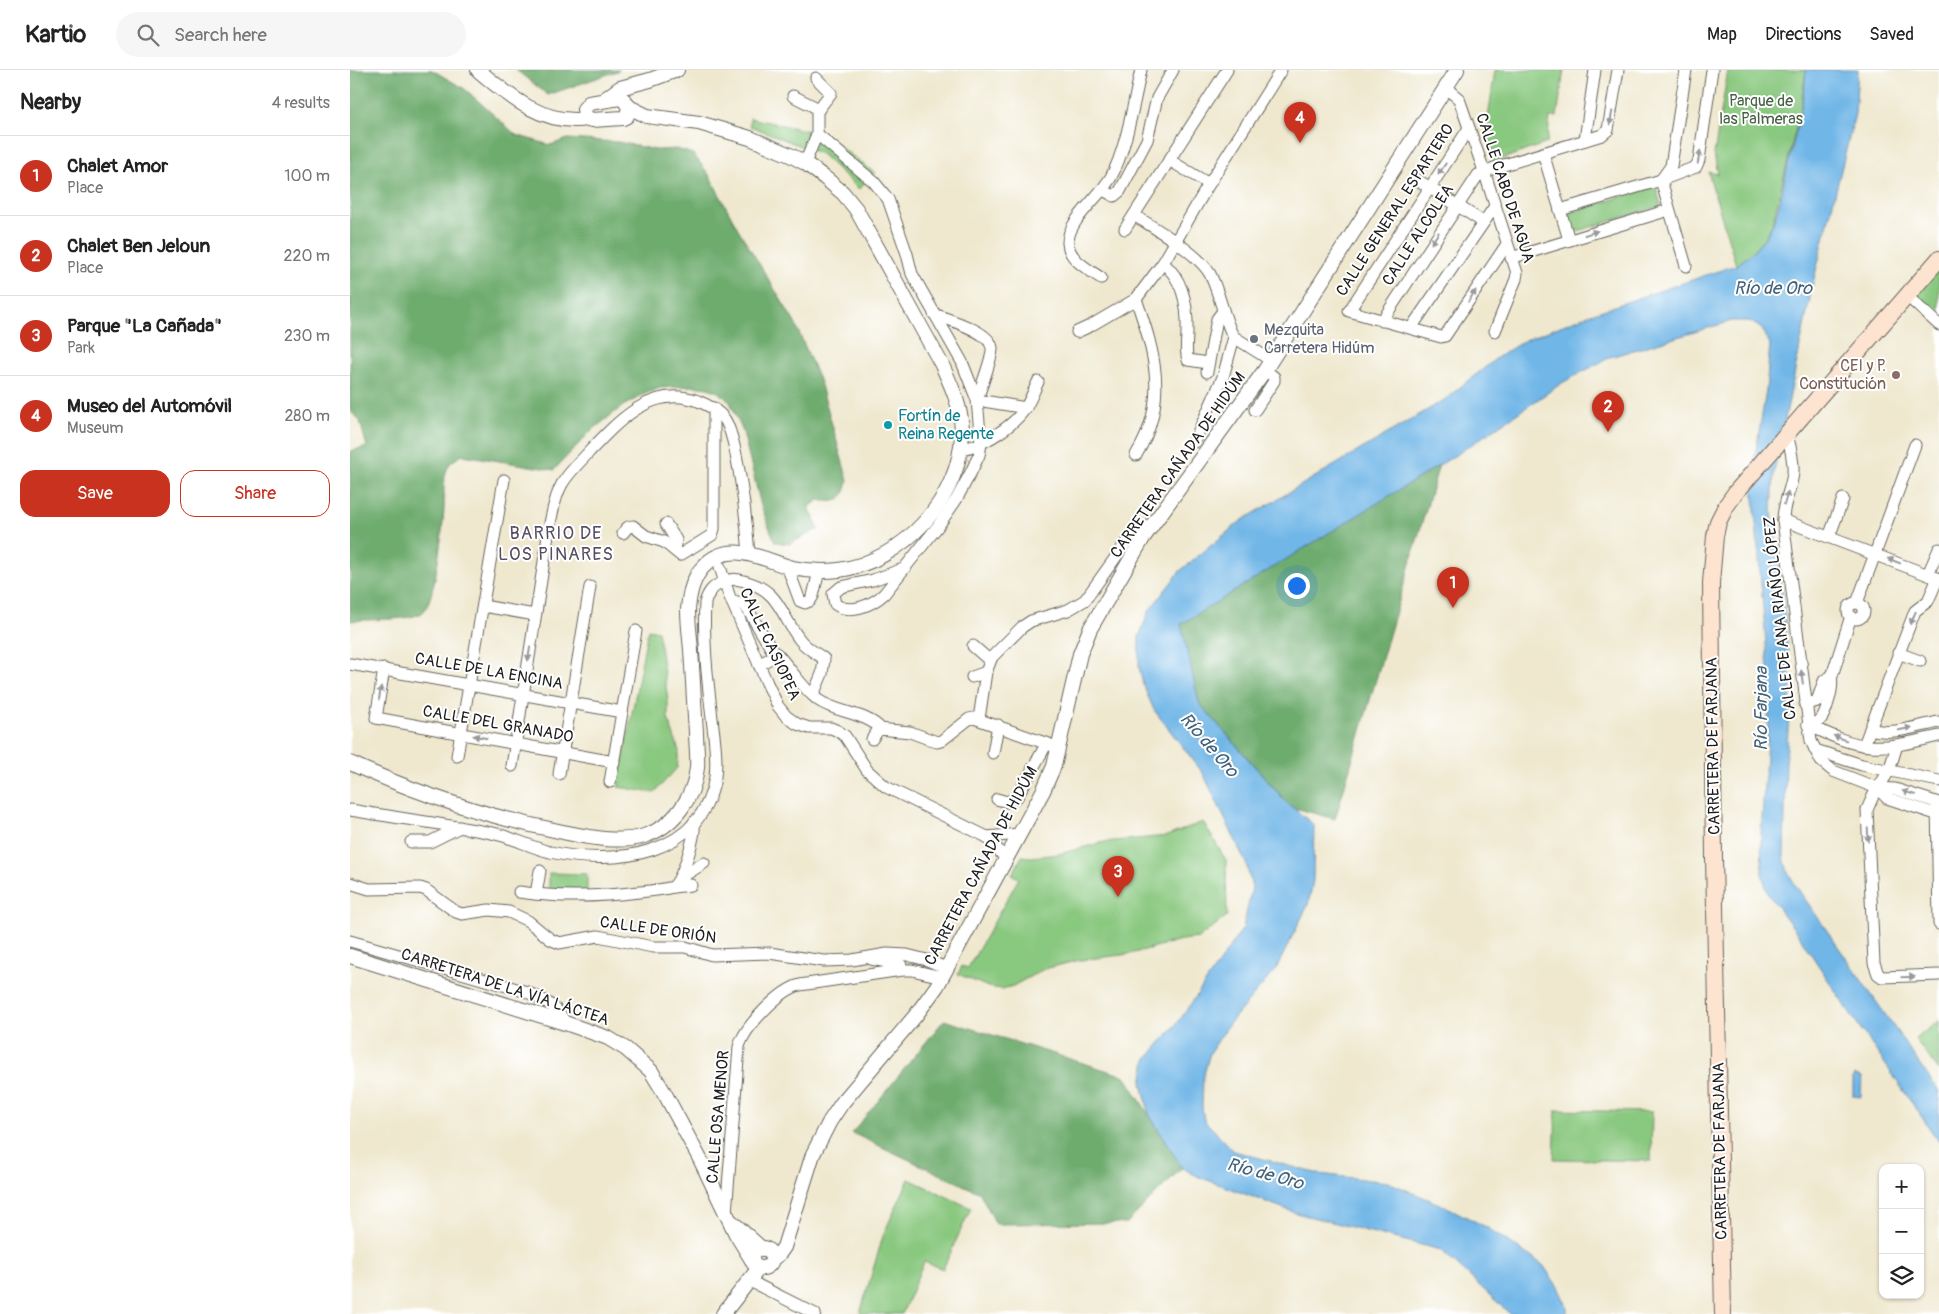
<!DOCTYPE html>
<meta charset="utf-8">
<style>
body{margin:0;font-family:Pangolin,sans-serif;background:#f6f6f6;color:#222}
.controls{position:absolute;right:15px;bottom:15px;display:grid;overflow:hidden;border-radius:10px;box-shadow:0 1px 4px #0004}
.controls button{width:45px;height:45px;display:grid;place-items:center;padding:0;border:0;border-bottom:1px solid #e0e0e0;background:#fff;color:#222;font:25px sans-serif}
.you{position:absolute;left:946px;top:515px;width:18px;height:18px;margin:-12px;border:4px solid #fff;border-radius:50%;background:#1a73e8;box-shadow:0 0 0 8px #1a73e833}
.badge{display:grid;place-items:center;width:32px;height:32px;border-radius:50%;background:#c8321e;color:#fff;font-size:16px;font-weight:700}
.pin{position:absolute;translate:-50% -41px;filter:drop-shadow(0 1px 2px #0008)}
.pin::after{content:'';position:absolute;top:26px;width:18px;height:15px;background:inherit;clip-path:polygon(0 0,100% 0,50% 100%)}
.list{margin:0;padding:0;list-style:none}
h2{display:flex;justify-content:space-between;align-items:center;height:65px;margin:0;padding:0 20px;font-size:21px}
h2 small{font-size:16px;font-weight:400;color:#767676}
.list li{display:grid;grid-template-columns:32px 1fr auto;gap:15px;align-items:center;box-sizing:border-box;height:80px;padding:0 20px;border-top:1px solid #e0e0e0}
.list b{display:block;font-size:19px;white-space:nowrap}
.list p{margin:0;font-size:16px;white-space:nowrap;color:#767676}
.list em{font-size:16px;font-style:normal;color:#767676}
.actions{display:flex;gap:10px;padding:15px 20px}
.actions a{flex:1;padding:11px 0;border:1px solid #c8321e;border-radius:15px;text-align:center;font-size:18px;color:#c8321e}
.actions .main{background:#c8321e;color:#fff}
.icon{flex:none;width:28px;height:28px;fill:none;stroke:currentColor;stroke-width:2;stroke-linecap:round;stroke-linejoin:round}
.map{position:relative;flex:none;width:1589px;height:1244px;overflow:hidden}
header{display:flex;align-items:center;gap:30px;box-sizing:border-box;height:70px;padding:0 25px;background:#fff;border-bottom:1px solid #e0e0e0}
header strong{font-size:24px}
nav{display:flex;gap:28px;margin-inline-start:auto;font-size:18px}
.search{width:350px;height:45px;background:#f6f6f6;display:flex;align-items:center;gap:12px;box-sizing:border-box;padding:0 18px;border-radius:28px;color:#767676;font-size:19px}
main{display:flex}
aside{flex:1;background:#fff}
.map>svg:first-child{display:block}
.green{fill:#89c87f;stroke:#52724e}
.forest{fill:#6eac6e;stroke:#456445}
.water{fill:#70b6e7;stroke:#466982}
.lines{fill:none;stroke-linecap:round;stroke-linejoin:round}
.minor-casing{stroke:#66635b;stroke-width:13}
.tertiary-casing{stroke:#66635b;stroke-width:16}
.secondary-casing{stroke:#66635b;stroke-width:18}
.minor{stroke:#fff;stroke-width:11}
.tertiary{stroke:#fff;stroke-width:14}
.secondary{stroke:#fde4d0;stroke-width:16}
.oneway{fill:#999}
.worship-dot{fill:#6b7280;stroke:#fff;stroke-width:2}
.education-dot{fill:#8d6e63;stroke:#fff;stroke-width:2}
.culture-dot{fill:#0f9aa8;stroke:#fff;stroke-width:2}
.labels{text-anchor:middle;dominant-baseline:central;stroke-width:4;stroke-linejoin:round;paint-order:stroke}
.park-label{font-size:16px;fill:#486144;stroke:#fff}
.street-label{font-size:16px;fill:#1c1c1c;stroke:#fff}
.worship-label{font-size:16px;fill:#5b616d;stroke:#fff;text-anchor:start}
.education-label{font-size:16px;fill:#785e54;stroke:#fff;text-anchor:end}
.culture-label{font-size:16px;fill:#0d838f;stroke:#fff;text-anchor:start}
.water-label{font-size:18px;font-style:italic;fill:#426177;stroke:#fff}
.neighbourhood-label{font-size:18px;letter-spacing:1px;fill:#554d62;stroke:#fff}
</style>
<header>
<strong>Kartio</strong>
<div class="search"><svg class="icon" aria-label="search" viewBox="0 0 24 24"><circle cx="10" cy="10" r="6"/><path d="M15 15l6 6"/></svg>Search here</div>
<nav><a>Map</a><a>Directions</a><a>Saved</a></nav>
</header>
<main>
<aside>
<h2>Nearby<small>4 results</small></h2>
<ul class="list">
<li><span class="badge">1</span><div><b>Chalet Amor</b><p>Place</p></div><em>100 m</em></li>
<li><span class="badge">2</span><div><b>Chalet Ben Jeloun</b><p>Place</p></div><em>220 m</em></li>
<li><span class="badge">3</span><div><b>Parque &quot;La Cañada&quot;</b><p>Park</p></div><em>230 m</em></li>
<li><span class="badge">4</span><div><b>Museo del Automóvil</b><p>Museum</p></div><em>280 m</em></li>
</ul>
<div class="actions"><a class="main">Save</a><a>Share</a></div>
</aside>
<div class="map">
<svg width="1589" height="1244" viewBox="0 0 1589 1244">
<rect width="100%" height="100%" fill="#fff"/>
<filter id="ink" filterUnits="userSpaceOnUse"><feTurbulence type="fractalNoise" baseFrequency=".02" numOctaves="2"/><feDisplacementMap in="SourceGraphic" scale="10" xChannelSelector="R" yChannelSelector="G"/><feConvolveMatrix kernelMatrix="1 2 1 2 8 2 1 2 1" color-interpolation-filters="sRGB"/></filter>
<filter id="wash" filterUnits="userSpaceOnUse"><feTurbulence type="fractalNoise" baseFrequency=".0096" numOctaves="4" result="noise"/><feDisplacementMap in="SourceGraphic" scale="20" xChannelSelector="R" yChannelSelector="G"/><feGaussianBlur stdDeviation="1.12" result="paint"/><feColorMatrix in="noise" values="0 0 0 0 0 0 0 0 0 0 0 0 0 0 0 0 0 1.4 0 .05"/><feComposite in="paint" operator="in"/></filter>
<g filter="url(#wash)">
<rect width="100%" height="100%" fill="#efe8cf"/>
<g class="green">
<path d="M1145 0H1214L1207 47H1200L1197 73 1144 92 1136 62Z"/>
<path d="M1378 0H1456L1451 37 1422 155C1412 173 1404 183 1386 195L1358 102 1368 104 1364 84Z"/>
<path d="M400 48 473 64 525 103 509 119 471 84 400 56Z"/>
<path d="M1306 116 1311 136 1221 163 1215 144Z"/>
<path d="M1589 196V248L1564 225Z"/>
<path d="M298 559 308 561 318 631V648L329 681 327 698 304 723 268 717Z"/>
<path d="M853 752 876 790 877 846 849 868 831 870 780 884 730 890 694 899 663 916 652 919 638 917 608 904 612 896 618 898 669 808 662 805 672 786 681 787 709 784 754 772 817 766Z"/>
<path d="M199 803 237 804V823L199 822Z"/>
<path d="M1589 951V1001L1565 969Z"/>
<path d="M1206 1040 1302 1042 1301 1091 1204 1089Z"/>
<path d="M559 1109 621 1138 593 1199 574 1192 552 1244H512L510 1243 534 1163Z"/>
</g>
<g class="forest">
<path d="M0 0H82L115 19 166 65 200 75 218 69 268 72 306 80 327 79 343 84 358 103 387 157 445 253 470 312 498 411C495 428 488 435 469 430L459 437 469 459 439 474 425 472 411 436 393 362 380 332 368 322 358 318 342 316 310 318 293 325 273 336 241 361 204 400 113 385C109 387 103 390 100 394 91 407 95 423 94 439 93 456 85 535 72 543 58 551 18 549 0 551V381L17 377 10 351 0 341Z"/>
<path d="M166 0H270L198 25Z"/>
<path d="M1089 395 985 749 941 737 849 633 831 554Z"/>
<path d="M594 950 775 1006 832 1098 777 1153 646 1154 630 1123 502 1063Z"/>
</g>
<g class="water">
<path d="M1456 0H1508L1505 44 1463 213 1424 403 1422 442 1432 515 1441 619 1436 689 1434 787 1438 802 1446 816 1589 1022V1072L1504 949 1445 860 1418 824 1412 804 1411 764 1420 623 1402 404 1416 321 1420 274 1412 259 1400 251H1382L1260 287 1212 313 1109 383 831 554 849 633 936 732 964 755 963 811 958 835 926 899 879 954 860 983 853 1008 852 1037 854 1050 884 1081 969 1104 1038 1112 1099 1138 1136 1157 1193 1195 1208 1217 1217 1236V1244H1160L1091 1180 946 1143 849 1107 832 1098 799 1044 792 1013 796 990 829 951 893 858 902 818 896 793 853 703 804 640 793 615 789 597V567L799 541 830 501 891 451 1094 330 1148 287 1175 270 1241 244 1386 195C1402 185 1414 172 1422 155 1429 139 1432 120 1436 103 1444 69 1454 35 1456 0Z"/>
<path d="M1505 1005 1512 1007 1511 1027 1503 1026V1008Z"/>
</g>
</g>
<g filter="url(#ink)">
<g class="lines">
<g class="minor-casing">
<g id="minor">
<path d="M1096 18 1109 29 1134 101 1167 203 1166 209 1145 261"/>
<path d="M443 26 469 39"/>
<path d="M1119 58 999 241 1091 267 1095 266 1157 174"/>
<path d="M467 64 524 112 538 129 557 184 562 204 612 292 627 330 631 374 629 385 621 402 606 430 588 456 534 524C522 535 500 545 485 534L483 524 491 517 523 510 553 499"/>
<path d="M1235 70 1245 0"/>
<path d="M1193 83 1219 170"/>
<path d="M819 90 859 114"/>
<path d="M455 93 467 64V41L481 23 466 8"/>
<path d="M1066 109 1133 152"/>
<path d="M1311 110 1321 96 1336 0"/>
<path d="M1311 110 1336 196"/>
<path d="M753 120 764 126 770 121 797 70 807 28 823 0"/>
<path d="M1210 140 1311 110 1346 97 1349 90 1362 0"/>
<path d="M784 145C806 159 848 183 860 204 869 222 873 244 881 262L884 267 922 291"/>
<path d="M775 159 877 0"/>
<path d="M1161 188 1319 140"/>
<path d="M813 193C834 210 838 236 837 262 837 271 835 281 838 290L858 293"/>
<path d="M751 208C738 199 719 190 718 173 717 151 750 127 761 107 776 80 784 31 791 0"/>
<path d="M1557 226 1589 255"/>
<path d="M584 244C599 250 640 261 642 278 643 287 630 319 627 330L676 338"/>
<path d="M1032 251 1128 105 1144 98 1252 65 1258 60 1268 0"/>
<path d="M1061 258 1145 136"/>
<path d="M727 262 740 256 786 229 813 193 859 114 931 0"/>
<path d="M857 302 867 249 873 241"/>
<path d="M905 340 924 311V307L915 300"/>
<path d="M1437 364C1440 376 1444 390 1443 403 1441 420 1433 433 1433 450L1461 671 1471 691 1483 701 1527 718 1545 719 1589 733"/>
<path d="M844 372 873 307 884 267"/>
<path d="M611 378C630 379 666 354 676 337 681 329 684 320 688 312"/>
<path d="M786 385C819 332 805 283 786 229"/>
<path d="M1433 450 1589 509"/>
<path d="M316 454 326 470 324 479"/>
<path d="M273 463 278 457 283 456 296 466 314 472 330 485 362 465 364 459V338"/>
<path d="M1479 467 1493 429"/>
<path d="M437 496 450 531 455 533 460 531 463 526 469 501"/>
<path d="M370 497 379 525 417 613 428 636 436 646 447 654 459 658H481L488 661 495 666 517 700 536 717 637 767 656 789"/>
<path d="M1578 504 1589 479"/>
<path d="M382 532H389L395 535 425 585"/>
<path d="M1507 533 1565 375"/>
<circle cx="1506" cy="541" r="8"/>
<path d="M133 536 185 545"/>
<path d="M623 576 639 590"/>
<path d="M1548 583 1570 591"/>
<path d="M0 594 272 642"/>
<path d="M409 595 427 584C441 599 451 617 468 630 486 643 515 642 531 659"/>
<path d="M34 599 26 648 264 692"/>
<path d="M622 607 636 602"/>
<path d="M1481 609 1501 546"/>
<path d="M1455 635 1467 631 1474 611 1478 608 1481 609C1484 615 1476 646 1469 651 1466 653 1461 654 1458 655"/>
<path d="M629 649 636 602 642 587 672 557 681 551 718 540 735 530 778 470 788 467 793 468"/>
<path d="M1458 655C1478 664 1498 674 1520 676 1543 678 1566 671 1589 666"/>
<path d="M1520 659C1542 666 1567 656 1589 652"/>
<path d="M522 669 529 659 560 662 587 672 591 671 619 649 624 648 709 678"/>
<path d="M1514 675 1565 541 1578 531 1588 508"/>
<path d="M1547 675 1539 701 1523 726 1517 740 1524 893 1528 904 1532 907 1589 905"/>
<path d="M1465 680 1512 695 1589 711"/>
<path d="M643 683 648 655"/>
<path d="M107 686 154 410"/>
<path d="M162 696 200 453C203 440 205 426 212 414 219 402 230 392 239 382 268 351 302 314 348 331 358 335 366 339 373 347 388 364 397 458 399 484"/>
<path d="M209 704 240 517"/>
<path d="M260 712 286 561"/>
<path d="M1527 718 1537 728 1589 745"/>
<path d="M647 729 657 732 667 727 697 673"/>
<path d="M1587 732 1589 854"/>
<path d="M0 740C47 748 95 754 142 763 162 767 180 777 200 782 265 796 352 787 365 707 368 685 363 661 361 639 357 605 353 568 355 533 358 522 363 516 374 512 383 508 388 509 397 512 430 521 431 546 450 570 457 579 465 582 474 589L472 604 463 625"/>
<path d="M637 767 669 764"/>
<path d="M61 772H80L110 757"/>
<path d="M330 808 354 793"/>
<path d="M0 813 19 819 70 818 76 820 106 842 112 844 139 840 159 842 178 851 200 869 209 873 248 866 303 877H335L362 885 419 883 474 891 502 890 537 884 557 885 577 890 596 898"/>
<path d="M323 817 341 815"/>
<path d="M169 822C209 828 249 827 289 822 300 821 312 820 323 817 333 808 346 765 344 752"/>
<path d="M186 824 190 801"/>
<path d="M0 871 177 922C193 930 207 935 215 953"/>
<path d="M521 889 548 894 551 895 552 900"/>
<path d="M376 1143 389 977C394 957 430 920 450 915L552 900H562L592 907"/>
<path d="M400 1211 465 1244"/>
</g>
</g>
<g class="tertiary-casing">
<g id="tertiary">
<path d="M128 0C160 27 194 56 238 49"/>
<path d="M270 28 274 30 279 37 277 46 273 48 242 50 235 47 234 39 239 33Z"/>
<path d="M255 29 270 18 300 10 327 0"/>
<path d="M0 693C70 725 137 747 213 762 237 767 269 774 294 766 323 757 344 728 347 698 348 686 346 674 346 662 344 635 343 608 341 580 340 567 338 553 338 540 339 525 343 508 353 497 379 468 413 490 443 498 458 501 474 502 489 500 553 491 611 428 612 363 612 338 602 317 592 295L506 139 493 123 475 108 455 93 440 85 400 68 349 53 297 46 279 37"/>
<path d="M0 886 215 953 258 968 276 979 301 1001 315 1024 351 1091 386 1164 402 1190"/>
<path d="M382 1152 412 1179"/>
<circle cx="412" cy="1188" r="10"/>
<path d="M422 1189 429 1184 434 1177 463 1084 480 1051 492 1033 566 945 587 916 693 721 704 696 730 584 740 559 793 468 915 300 1107 0"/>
<path d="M373 1244 409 1198"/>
</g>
</g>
<g class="secondary-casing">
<path id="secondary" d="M1373 1244 1364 787 1361 513 1365 466 1368 452 1376 436 1386 422 1589 189"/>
</g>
<use href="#minor" class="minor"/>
<use href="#tertiary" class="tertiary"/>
<use href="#secondary" class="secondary"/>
</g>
<defs><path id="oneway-solid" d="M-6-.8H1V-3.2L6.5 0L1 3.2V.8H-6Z" transform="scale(1.25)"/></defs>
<g class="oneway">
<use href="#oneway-solid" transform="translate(1261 48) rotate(101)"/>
<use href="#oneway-solid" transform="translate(1349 87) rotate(-79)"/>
<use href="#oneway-solid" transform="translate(1092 99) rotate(124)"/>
<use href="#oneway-solid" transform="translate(1241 163) rotate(-17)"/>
<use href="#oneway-solid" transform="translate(1085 168) rotate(123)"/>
<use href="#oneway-solid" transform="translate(1122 226) rotate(-56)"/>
<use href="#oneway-solid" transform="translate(1436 428) rotate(-74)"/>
<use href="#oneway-solid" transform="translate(1544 491) rotate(-159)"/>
<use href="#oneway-solid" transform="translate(1563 548) rotate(113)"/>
<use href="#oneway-solid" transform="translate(179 584) rotate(99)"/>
<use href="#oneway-solid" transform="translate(1452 607) rotate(-97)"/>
<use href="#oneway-solid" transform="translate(30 623) rotate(-81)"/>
<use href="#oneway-solid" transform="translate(1555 659) rotate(-12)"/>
<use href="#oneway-solid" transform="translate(130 667) rotate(-170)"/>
<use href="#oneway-solid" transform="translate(1490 668) rotate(-160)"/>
<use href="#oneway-solid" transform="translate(1559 723) rotate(-163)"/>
<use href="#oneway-solid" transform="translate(1518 765) rotate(88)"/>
<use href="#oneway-solid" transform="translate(1558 907) rotate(-2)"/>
</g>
</g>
<circle class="worship-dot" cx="904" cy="269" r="5"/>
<circle class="education-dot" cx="1546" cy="305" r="5"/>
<circle class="culture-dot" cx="538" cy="355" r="5"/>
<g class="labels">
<g class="park-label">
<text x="1411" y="31">Parque de<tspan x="1411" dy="18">las Palmeras</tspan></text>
</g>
<g class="street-label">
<text transform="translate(1155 118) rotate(72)">CALLE CABO DE AGUA</text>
<text transform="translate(1045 140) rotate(-57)">CALLE GENERAL ESPARTERO</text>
<text transform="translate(1068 165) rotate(-57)">CALLE ALCOLEA</text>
<text transform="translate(828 395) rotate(-55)">CARRETERA CAÑADA DE HIDÚM</text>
<text transform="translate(1430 548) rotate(-96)">CALLE DE ANA RIAÑO LÓPEZ</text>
<text transform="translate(420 574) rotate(65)">CALLE CASIOPEA</text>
<text transform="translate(139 601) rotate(10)">CALLE DE LA ENCINA</text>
<text transform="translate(148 654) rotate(10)">CALLE DEL GRANADO</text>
<text transform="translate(1363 676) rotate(-91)">CARRETERA DE FARJANA</text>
<text transform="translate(631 796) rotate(-62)">CARRETERA CAÑADA DE HIDÚM</text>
<text transform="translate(308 860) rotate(8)">CALLE DE ORIÓN</text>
<text transform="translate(155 917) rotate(18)">CARRETERA DE LA VÍA LÁCTEA</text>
<text transform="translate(368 1047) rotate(-85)">CALLE OSA MENOR</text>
<text transform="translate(1370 1081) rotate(-91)">CARRETERA DE FARJANA</text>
</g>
<g class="worship-label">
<text x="914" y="260">Mezquita<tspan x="914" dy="18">Carretera Hidúm</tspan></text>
</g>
<g class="education-label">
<text x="1536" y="296">CEI y P.<tspan x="1536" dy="18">Constitución</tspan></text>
</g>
<g class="culture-label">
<text x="548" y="346">Fortín de<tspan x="548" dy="18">Reina Regente</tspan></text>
</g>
<g class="water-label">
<text x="1423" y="218">Río de Oro</text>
<text transform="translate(1411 639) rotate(-90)">Río Farjana</text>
<text transform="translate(859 675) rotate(49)">Río de Oro</text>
<text transform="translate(915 1104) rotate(15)">Río de Oro</text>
</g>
<g class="neighbourhood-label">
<text x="206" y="463">BARRIO DE<tspan x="206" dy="21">LOS PINARES</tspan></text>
</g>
</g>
</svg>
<div class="controls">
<button>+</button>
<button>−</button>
<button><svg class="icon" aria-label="layers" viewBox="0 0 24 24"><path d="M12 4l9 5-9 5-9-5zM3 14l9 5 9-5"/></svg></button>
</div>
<div class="you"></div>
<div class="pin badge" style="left:1103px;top:538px">1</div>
<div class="pin badge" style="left:1258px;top:362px">2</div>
<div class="pin badge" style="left:768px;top:827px">3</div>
<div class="pin badge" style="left:950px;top:73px">4</div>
</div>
</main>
